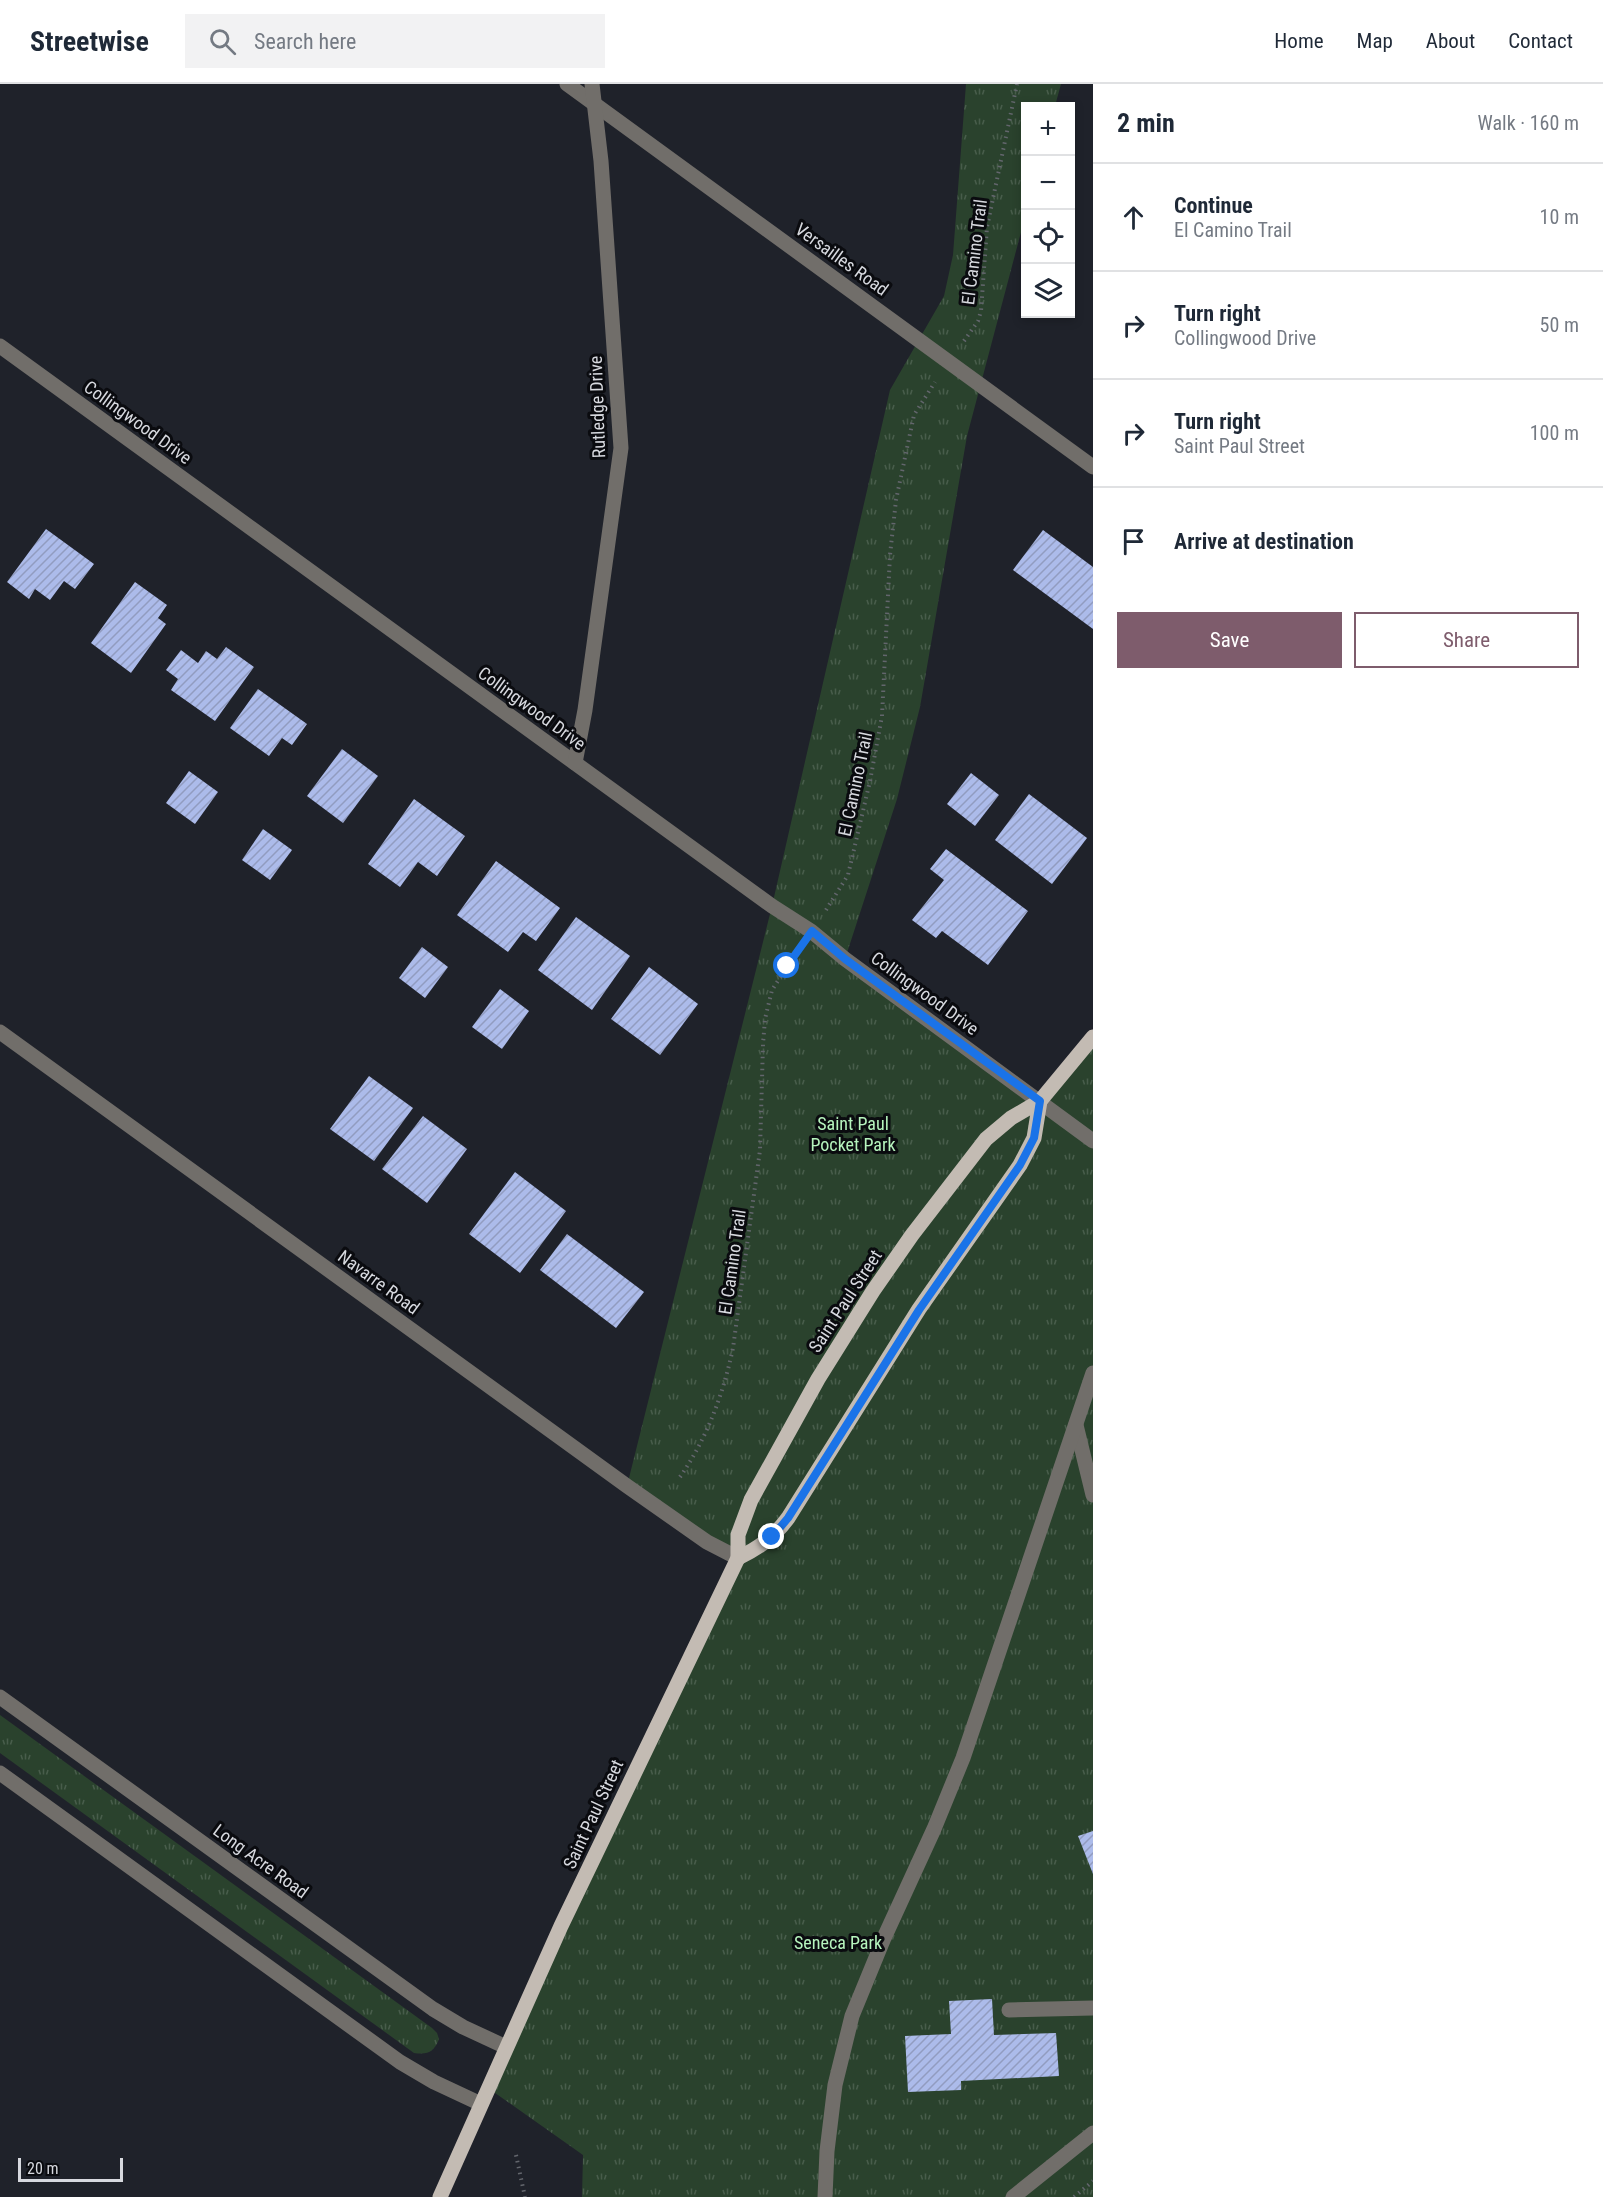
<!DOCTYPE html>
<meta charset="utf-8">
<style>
body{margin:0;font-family:"Roboto Condensed",sans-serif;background:#f2f2f3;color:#1f2937}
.controls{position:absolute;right:18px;top:18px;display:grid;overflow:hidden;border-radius:0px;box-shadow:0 3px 9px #0003}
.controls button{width:54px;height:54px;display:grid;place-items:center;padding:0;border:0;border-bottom:2px solid #e0e1e3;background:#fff;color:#1f2937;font:30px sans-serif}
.scale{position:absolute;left:18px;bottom:15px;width:105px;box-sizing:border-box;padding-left:6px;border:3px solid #d7d9df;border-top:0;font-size:16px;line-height:21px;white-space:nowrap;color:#d7d9df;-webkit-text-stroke:4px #0a0b0f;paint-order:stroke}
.stop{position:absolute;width:18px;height:18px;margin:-14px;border:4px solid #1a73e8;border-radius:50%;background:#fff}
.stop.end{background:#1a73e8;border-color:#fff;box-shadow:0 2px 6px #0008}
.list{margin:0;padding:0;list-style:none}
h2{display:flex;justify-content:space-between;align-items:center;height:78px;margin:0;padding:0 24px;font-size:26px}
h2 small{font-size:20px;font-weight:400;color:#747a83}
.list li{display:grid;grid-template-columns:39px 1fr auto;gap:18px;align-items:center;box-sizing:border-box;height:108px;padding:0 24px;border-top:2px solid #e0e1e3}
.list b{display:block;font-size:22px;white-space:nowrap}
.list p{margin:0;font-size:20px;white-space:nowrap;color:#747a83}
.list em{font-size:20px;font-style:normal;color:#747a83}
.actions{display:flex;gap:12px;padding:18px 24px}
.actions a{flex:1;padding:14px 0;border:2px solid #7e5c6c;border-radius:0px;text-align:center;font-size:21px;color:#7e5c6c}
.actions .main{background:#7e5c6c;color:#fff}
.icon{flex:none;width:33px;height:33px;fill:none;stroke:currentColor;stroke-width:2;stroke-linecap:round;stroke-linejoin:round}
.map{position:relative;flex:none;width:1093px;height:2113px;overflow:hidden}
header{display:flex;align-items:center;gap:36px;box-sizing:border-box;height:84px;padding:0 30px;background:#fff;border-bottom:2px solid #e0e1e3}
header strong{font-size:28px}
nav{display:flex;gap:33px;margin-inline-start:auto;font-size:21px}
.search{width:420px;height:54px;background:#f2f2f3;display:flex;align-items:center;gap:15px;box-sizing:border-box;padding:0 21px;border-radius:0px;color:#747a83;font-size:22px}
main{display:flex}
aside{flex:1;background:#fff}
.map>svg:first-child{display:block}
.grass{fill:url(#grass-tufts)}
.building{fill:url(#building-hatch)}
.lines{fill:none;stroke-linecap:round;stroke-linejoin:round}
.path{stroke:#63666d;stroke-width:4;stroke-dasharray:1.5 4.5;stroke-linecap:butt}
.minor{stroke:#716e6a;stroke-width:15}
.major{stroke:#c3bbb3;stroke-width:15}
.route{stroke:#1a73e8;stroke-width:8}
.labels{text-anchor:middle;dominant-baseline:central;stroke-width:6;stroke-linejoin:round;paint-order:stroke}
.street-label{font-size:18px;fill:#d7d9df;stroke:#0a0b0f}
.park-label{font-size:18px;fill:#b6f4bd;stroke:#0a0b0f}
</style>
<header>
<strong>Streetwise</strong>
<div class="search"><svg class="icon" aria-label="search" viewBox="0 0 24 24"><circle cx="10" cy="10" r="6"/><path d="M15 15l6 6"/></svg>Search here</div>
<nav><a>Home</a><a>Map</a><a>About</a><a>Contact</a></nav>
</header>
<main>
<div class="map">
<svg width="1093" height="2113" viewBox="0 0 1093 2113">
<defs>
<pattern id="grass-tufts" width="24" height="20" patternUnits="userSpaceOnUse" patternTransform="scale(1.5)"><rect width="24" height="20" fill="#2a422d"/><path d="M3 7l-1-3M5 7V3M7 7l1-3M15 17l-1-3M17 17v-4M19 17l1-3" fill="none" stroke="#485d4b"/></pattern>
<pattern id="building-hatch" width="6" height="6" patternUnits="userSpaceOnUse" patternTransform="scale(1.5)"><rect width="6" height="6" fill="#acbbea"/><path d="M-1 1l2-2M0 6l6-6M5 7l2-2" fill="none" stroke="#919cc0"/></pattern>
</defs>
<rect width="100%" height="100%" fill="#1f222a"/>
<g class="grass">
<path d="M966 0H1061L1055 22H1026L1025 133 967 352 920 623 897 715 845 875 1040 1017 1093 953V2113H582L583 2071 488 2004 738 1475 627 1402 772 822 890 306 944 212 953 171Z"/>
<path d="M0 1631 432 1944 437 1949 439 1955C434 1968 428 1971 414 1969L0 1669Z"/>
</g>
<g class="building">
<path d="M46 445 94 480 75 505 64 497 50 516 35 505 29 515 7 498Z"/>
<path d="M1043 446 1093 483V545L1013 486Z"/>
<path d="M135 498 167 521 158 534 166 540 131 589 91 559Z"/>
<path d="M226 563 254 583 215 637 171 606 178 595 166 586 181 566 198 579 206 567 217 575Z"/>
<path d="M258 605 307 640 292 661 282 654 269 672 230 644Z"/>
<path d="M342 665 378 692 343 739 307 712Z"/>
<path d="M189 687 218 708 195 740 166 719Z"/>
<path d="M971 689 999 711 975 742 947 720Z"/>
<path d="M1029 710 1087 754 1052 800 995 756Z"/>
<path d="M414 715 465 752 437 792 418 778 400 803 368 780Z"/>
<path d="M263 745 292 766 270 796 242 776Z"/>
<path d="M946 765 1028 827 988 881 942 847 936 854 912 836 944 796 930 785Z"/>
<path d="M496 777 560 824 536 857 523 848 508 868 457 831Z"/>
<path d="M576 833 630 872 592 926 538 886Z"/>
<path d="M422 863 448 883 425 914 399 894Z"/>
<path d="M649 883 698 920 660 971 611 935Z"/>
<path d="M500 905 529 927 502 965 472 943Z"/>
<path d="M369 992 413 1024 374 1077 330 1045Z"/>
<path d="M423 1032 467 1065 427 1119 382 1085Z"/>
<path d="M515 1088 566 1127 520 1189 469 1150Z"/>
<path d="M567 1150 644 1208 616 1244 540 1186Z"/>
<path d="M1093 1747V1790L1078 1752Z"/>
<path d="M992 1915 994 1951 1056 1949 1059 1992 961 1997V2006L908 2008 905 1952 951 1950 949 1917Z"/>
</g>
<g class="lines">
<g class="path">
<path d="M964 257 978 237 981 227 987 143 1017 0"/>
<path d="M826 826 848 791 870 697 882 632 890 471 896 416 914 331 935 298"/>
<path d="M680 1393C707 1354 723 1311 733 1264L760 1066 763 960 765 935 772 906 797 867"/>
<path d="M516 2071 525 2113"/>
<path d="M1074 2113 1093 2097"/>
</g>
<g class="minor">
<path d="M567 0 1093 383"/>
<path d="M0 262 772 822 811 847 845 875 1093 1057"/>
<path d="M575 679 585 626 621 364 601 77 592 0"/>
<path d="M0 948 627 1402 707 1458 738 1474"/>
<path d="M1076 1341 1093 1411"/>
<path d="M0 1613 433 1925 463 1943 506 1963"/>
<path d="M0 1689 400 1978 434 1998 481 2020"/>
<path d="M1009 1926 1093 1924"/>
<path d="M825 2113 827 2067 835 2001 852 1932 884 1854 934 1745 963 1674 1093 1289"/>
<path d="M1013 2113 1093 2049"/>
</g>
<g class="major">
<path d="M738 1474C759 1464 774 1453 788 1434L919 1225 1020 1081 1034 1054 1040 1017"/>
<path d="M440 2113 561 1842 738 1474V1451L751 1416 818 1295 873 1207 912 1151 986 1055 1011 1034 1040 1017 1093 953"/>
</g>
</g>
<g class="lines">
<path class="route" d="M772 1453 788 1434 919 1226 1020 1081 1034 1054 1040 1017 845 875 812 847 787 882"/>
</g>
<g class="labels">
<g class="street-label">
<text transform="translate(974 168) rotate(-83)">El Camino Trail</text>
<text transform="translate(842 175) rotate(36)">Versailles Road</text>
<text transform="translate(597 323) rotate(-92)">Rutledge Drive</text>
<text transform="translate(138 338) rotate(36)">Collingwood Drive</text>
<text transform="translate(532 624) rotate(36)">Collingwood Drive</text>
<text transform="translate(855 700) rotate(-78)">El Camino Trail</text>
<text transform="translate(925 909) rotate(36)">Collingwood Drive</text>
<text transform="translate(732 1178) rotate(-82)">El Camino Trail</text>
<text transform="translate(379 1198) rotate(36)">Navarre Road</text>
<text transform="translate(845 1217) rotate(-57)">Saint Paul Street</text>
<text transform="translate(593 1730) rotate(-65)">Saint Paul Street</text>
<text transform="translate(261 1777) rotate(36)">Long Acre Road</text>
</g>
<g class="park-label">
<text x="853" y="1039">Saint Paul<tspan x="853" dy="21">Pocket Park</tspan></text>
<text x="838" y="1858">Seneca Park</text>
</g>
</g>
</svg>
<div class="controls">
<button>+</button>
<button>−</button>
<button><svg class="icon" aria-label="locate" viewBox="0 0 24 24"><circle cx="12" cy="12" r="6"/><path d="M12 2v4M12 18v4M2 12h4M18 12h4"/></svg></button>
<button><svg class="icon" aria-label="layers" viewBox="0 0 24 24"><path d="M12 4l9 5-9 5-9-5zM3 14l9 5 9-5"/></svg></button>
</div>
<div class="scale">20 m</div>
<div class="stop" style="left:787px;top:882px"></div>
<div class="stop end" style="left:772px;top:1453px"></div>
</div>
<aside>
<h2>2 min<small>Walk · 160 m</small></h2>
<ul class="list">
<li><svg class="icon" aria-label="ahead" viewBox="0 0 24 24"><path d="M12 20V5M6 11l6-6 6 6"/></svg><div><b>Continue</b><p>El Camino Trail</p></div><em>10 m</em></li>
<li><svg class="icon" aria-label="right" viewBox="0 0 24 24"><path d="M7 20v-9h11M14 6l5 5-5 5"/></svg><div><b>Turn right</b><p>Collingwood Drive</p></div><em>50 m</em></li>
<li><svg class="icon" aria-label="right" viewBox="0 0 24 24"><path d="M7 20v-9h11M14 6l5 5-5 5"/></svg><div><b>Turn right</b><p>Saint Paul Street</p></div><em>100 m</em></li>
<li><svg class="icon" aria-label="arrive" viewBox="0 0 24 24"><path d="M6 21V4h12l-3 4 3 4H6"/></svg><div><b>Arrive at destination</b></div></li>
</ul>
<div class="actions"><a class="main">Save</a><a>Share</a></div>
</aside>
</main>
